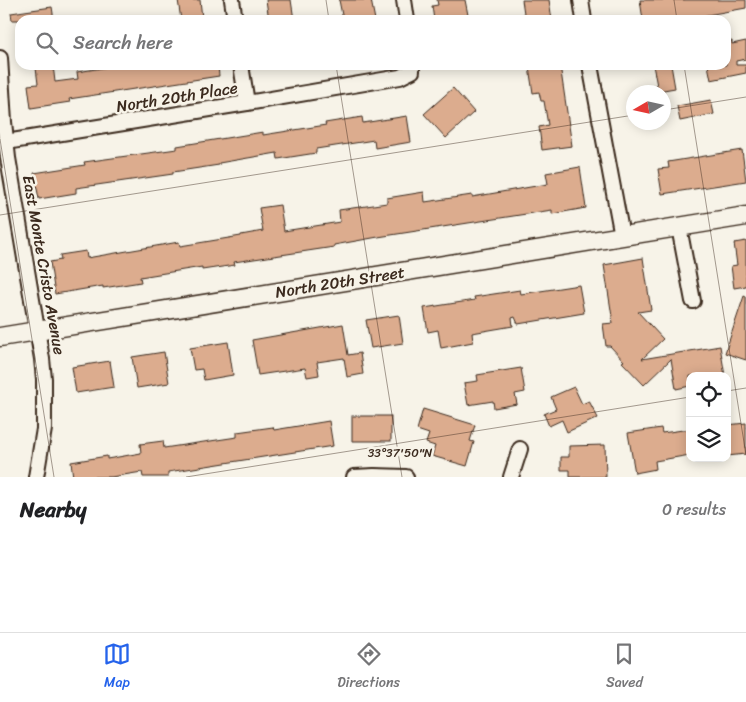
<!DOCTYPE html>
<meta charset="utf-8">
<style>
body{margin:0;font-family:Sriracha,sans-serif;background:#f2f2f2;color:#202124}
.controls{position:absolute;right:15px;bottom:15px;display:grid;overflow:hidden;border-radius:10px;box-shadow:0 2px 12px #0003}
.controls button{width:45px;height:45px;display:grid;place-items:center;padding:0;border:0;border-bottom:1px solid #e0e0e0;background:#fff;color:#202124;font:25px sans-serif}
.compass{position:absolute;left:626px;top:85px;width:45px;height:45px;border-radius:50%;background:#fff;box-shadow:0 2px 12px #0003;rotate:261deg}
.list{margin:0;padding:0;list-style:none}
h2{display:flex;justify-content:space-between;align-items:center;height:65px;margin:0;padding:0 20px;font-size:21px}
h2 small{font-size:16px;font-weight:400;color:#757577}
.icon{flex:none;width:28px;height:28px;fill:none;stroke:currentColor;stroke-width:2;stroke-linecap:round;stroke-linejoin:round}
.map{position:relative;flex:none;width:746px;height:477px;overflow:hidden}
.search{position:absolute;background:#fff;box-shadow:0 2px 12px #0003;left:15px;right:15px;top:15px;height:55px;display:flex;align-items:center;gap:12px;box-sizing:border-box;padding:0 18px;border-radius:15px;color:#757577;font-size:19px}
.sheet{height:155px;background:#fff}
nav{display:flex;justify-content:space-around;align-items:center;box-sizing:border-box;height:70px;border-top:1px solid #e0e0e0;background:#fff;font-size:14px;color:#757577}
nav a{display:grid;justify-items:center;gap:2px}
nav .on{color:#2563eb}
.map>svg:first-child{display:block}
.building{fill:#dcac8e;stroke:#3b2a1e}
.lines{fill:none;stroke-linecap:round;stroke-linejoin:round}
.minor-casing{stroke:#3b2a1e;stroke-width:18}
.tertiary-casing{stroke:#3b2a1e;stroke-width:21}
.minor{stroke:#f7f3e8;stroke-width:14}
.tertiary{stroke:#f7f3e8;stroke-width:18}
.ticks{fill:none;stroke:#3b2a1e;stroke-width:1;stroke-opacity:0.45}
.labels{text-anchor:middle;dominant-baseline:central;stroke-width:5;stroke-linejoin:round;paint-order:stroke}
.street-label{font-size:16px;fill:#3b2a1e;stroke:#f7f3e8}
.ticks-label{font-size:12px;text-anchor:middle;fill:#3b2a1e;stroke:#f7f3e8;stroke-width:5;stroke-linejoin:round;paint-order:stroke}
</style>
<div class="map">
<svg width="746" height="477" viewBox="0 0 746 477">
<rect width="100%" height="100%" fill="#f7f3e8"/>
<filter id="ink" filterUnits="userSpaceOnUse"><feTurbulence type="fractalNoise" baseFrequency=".02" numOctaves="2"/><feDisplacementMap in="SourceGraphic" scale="10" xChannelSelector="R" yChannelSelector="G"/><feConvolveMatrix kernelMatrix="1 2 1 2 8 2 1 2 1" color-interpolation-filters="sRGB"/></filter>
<g filter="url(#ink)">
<g class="building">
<path d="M178 0H200L202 18 181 20Z"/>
<path d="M266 0H291L294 20H269Z"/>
<path d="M339 0H371L375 20H343Z"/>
<path d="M437 0H465L469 20H434L432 6 438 5Z"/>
<path d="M522 0H549L552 20H525Z"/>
<path d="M640 0H746V8L680 20H643Z"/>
<path d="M52 7 54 20H12L11 13Z"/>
<path d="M732 41V44L746 41V59L736 61V65H746V73L711 80 708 65H726V42Z"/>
<path d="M53 65 55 82 78 79 77 72 121 65H218L219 76 69 99 70 102 31 108 28 85 38 84 36 68Z"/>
<path d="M540 65H560L572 146 542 150 539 127 548 125 544 101H541L539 92 533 93 529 67Z"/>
<path d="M653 65H671L675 88 658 91Z"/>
<path d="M453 88 474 112 446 138 424 114Z"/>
<path d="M711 100 714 114 680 121 677 106Z"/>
<path d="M407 116 411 142 375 148 374 140 316 149V153L278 159 277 153 219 163V165L173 172V174L76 188V193L39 199 34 173 85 165 84 162 177 149V146L263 132V135L326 125 325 123 362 117 363 123Z"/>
<path d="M742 150 746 181 662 194 658 169 669 168 668 162Z"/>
<path d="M580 167 586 208 552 214V210L378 237 334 245V247L234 262 235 265 202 270V267L140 277 141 282 103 288V286L55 294 50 262 61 260 60 255 86 251 87 258 179 242 180 246 241 236V235L263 231 259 208 280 205 284 231 340 222 339 210 387 203V198L424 192 425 202 472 195V197L548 184 546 173Z"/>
<path d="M746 241V286L734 288 731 266 737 265 734 243Z"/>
<path d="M643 258 651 310 638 312 663 339 642 359 720 346 725 376H690V386L676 389 671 359 644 385 622 362 624 361 610 346H606L603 324 613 323 604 265Z"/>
<path d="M579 285 584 313 518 324 515 317 512 318 513 326 472 333 473 342 441 348 438 330 428 332 424 308 475 300 474 297 520 290 521 294Z"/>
<path d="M744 296 746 297V360L725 353Z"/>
<path d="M399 315 403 343 371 348 366 320Z"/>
<path d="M343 324 348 355 360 353 363 374 347 377 344 358 317 362 319 375 307 377 305 368 258 375 252 340Z"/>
<path d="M228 342 233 375 204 380 202 369 194 370 190 348Z"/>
<path d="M164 352 169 383 137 388 132 357Z"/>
<path d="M110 361 114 387 76 393 72 367Z"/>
<path d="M521 368 525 392 515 394 517 404 494 408 493 401 468 405 464 383 478 381 477 375Z"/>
<path d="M574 387 582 404 589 401 598 418 567 432 562 420 549 426 544 414 556 409 551 397Z"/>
<path d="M423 409 475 425 470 441 474 442 467 466 432 456 435 446 426 443 429 434 417 430Z"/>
<rect x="352" y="416" width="39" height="25"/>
<path d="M329 421 333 446 168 472V477H143L142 472 111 477H73L71 462 107 456V459L141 453 140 444 163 441 164 448 237 437V432L273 427 274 430Z"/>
<path d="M746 423V454L727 456V425Z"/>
<path d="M661 428 662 433 690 429V455L655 461 656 469 635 473 628 433Z"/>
<path d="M605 445 606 477H570V470H561V457H569V446Z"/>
</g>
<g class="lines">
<g class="minor-casing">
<g id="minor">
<path d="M232 0 235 20"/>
<path d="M404 0 407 20"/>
<path d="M581 0 584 20"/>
<path d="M0 58 4 122 8 158 42 359 44 379V429L36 477"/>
<path d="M241 65 247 103"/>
<path d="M590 65 622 236"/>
<path d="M6 142 247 103 400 77 412 71V65"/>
<path d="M679 227 693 301"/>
<path d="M354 477 374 476 406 477"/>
<path d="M511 477 520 449"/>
</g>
</g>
<g class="tertiary-casing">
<path id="tertiary" d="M0 337 746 216"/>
</g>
<use href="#minor" class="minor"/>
<use href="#tertiary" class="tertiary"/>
</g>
</g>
<path class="ticks" d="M326 0 329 20M674 0 677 20M336 65 402 477M684 65 746 455M664 110 746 97M0 139 54 477M0 215 634 115M727 391 746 388M186 477 690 397"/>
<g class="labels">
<g class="street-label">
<text transform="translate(177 97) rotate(-9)">North 20th Place</text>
<text transform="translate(44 265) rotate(80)">East Monte Cristo Avenue</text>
<text transform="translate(340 282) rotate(-9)">North 20th Street</text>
</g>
</g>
<g class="ticks-label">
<text x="400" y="457">33°37'50"N</text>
</g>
</svg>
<div class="controls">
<button><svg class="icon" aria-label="locate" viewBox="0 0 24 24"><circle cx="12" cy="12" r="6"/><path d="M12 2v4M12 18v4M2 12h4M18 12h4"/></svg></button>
<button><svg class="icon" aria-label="layers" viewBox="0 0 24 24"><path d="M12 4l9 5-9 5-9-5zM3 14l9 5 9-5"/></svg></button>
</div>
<svg class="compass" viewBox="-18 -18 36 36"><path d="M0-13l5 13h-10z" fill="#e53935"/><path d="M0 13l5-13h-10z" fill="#757577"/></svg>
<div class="search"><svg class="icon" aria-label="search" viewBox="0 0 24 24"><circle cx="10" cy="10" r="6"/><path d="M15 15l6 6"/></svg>Search here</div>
</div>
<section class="sheet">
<h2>Nearby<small>0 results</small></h2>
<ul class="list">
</ul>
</section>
<nav>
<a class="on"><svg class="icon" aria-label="map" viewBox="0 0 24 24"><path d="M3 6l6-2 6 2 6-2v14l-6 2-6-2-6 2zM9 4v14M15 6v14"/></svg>Map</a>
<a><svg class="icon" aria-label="directions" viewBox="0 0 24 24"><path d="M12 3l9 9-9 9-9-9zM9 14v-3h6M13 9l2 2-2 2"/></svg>Directions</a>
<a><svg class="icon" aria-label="saved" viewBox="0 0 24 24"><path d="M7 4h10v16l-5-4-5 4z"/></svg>Saved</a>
</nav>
